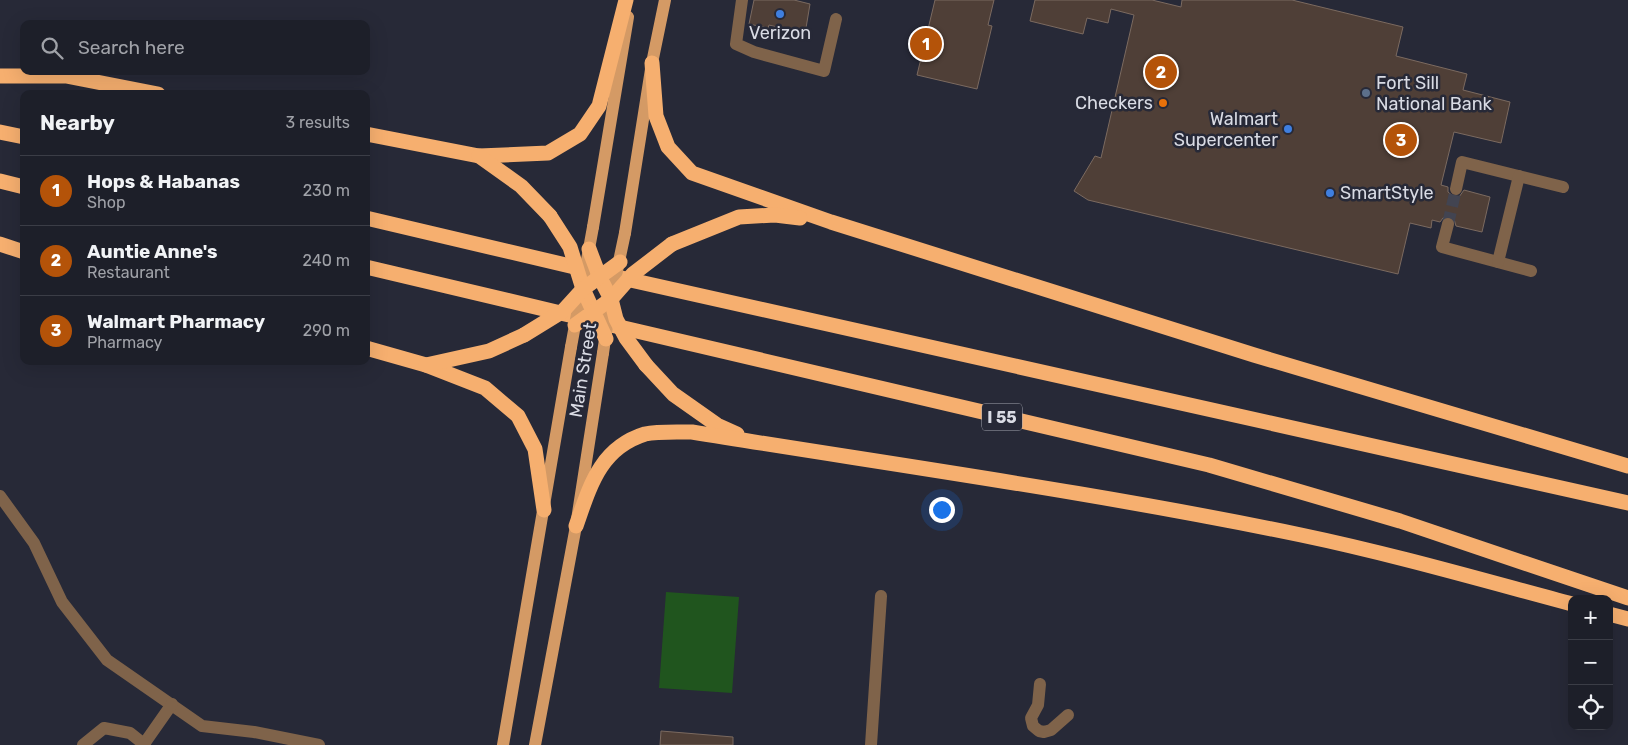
<!DOCTYPE html>
<meta charset="utf-8">
<style>
body{margin:0;font-family:Rubik,sans-serif;background:#252731;color:#f1f3f6}
.controls{position:absolute;right:15px;bottom:15px;display:grid;overflow:hidden;border-radius:10px;box-shadow:0 5px 20px #0002}
.controls button{width:45px;height:45px;display:grid;place-items:center;padding:0;border:0;border-bottom:1px solid #3b3d46;background:#1d1f29;color:#f1f3f6;font:25px sans-serif}
.you{position:absolute;left:941px;top:509px;width:18px;height:18px;margin:-12px;border:4px solid #fff;border-radius:50%;background:#1a73e8;box-shadow:0 0 0 8px #1a73e833}
.badge{display:grid;place-items:center;width:32px;height:32px;border-radius:50%;background:#b45309;color:#fff;font-size:16px;font-weight:700}
.pin{position:absolute;translate:-50% -50%;border:2px solid #fff;box-shadow:0 1px 5px #0006}
.list{margin:0;padding:0;list-style:none}
h2{display:flex;justify-content:space-between;align-items:center;height:65px;margin:0;padding:0 20px;font-size:21px}
h2 small{font-size:16px;font-weight:400;color:#a0a2a8}
.list li{display:grid;grid-template-columns:32px 1fr auto;gap:15px;align-items:center;box-sizing:border-box;height:70px;padding:0 20px;border-top:1px solid #3b3d46}
.list b{display:block;font-size:19px;white-space:nowrap}
.list p{margin:0;font-size:16px;white-space:nowrap;color:#a0a2a8}
.list em{font-size:16px;font-style:normal;color:#a0a2a8}
.icon{flex:none;width:28px;height:28px;fill:none;stroke:currentColor;stroke-width:2;stroke-linecap:round;stroke-linejoin:round}
.map{position:relative;flex:none;width:1628px;height:745px;overflow:hidden}
.search{position:absolute;background:#1d1f29;box-shadow:0 5px 20px #0002;left:20px;top:20px;width:350px;height:55px;display:flex;align-items:center;gap:12px;box-sizing:border-box;padding:0 18px;border-radius:10px;color:#a0a2a8;font-size:19px}
.panel{position:absolute;background:#1d1f29;box-shadow:0 5px 20px #0002;left:20px;top:90px;width:350px;height:275px;border-radius:10px}
.map>svg:first-child{display:block}
.green{fill:#20551e}
.building{fill:#4f3f37;stroke:#7b6a60}
.lines{fill:none;stroke-linecap:round;stroke-linejoin:round}
.minor-tunnel{stroke:#424451;stroke-width:12;stroke-dasharray:12 6;stroke-linecap:butt}
.minor{stroke:#7f634a;stroke-width:12}
.major{stroke:#d49a65;stroke-width:12}
.highway{stroke:#f6af6f;stroke-width:15}
.major-bridge{stroke:#d49a65;stroke-width:12}
.highway-bridge{stroke:#f6af6f;stroke-width:15}
.shop-dot{fill:#3f7fe0;stroke:#272937;stroke-width:2}
.service-dot{fill:#5c6f8a;stroke:#272937;stroke-width:2}
.food-dot{fill:#e8710a;stroke:#272937;stroke-width:2}
.labels{text-anchor:middle;dominant-baseline:central;stroke-width:5;stroke-linejoin:round;paint-order:stroke}
.shield{fill:#272937;stroke:#a4a6b0;stroke-width:1}
.shield-label{font-size:16px;font-weight:bold;fill:#d9dbe4}
.poi-label{font-size:18px;fill:#d9dbe4;stroke:#272937;text-anchor:start}
.street-label{font-size:18px;fill:#d9dbe4;stroke:#272937}
</style>
<div class="map">
<svg width="1628" height="745" viewBox="0 0 1628 745">
<rect width="100%" height="100%" fill="#272937"/>
<path class="green" d="M666 592 739 597 732 693 659 688Z"/>
<g class="building">
<path d="M754 0H794L810 4 805 34 769 25 768 28 749 24Z"/>
<path d="M935 0H994L988 25 992 26 977 89 917 75Z"/>
<path d="M1035 0H1152L1181 7 1182 0H1292L1403 27 1396 56 1467 74 1463 90 1510 102 1501 143 1454 132 1441 185 1448 187V192L1454 197H1459L1464 190 1490 197 1482 232 1456 226 1454 219 1450 216 1443 218 1440 222 1432 220 1431 228 1410 223 1398 274 1088 200 1074 191 1095 156 1101 158 1134 15 1111 9 1108 23 1087 18 1083 34 1030 21Z"/>
<path d="M661 731 733 737V745H660Z"/>
</g>
<g class="lines">
<path class="minor-tunnel" d="M1448 224 1456 189"/>
<g class="minor">
<path d="M742 0 736 44 754 52 824 71 836 19"/>
<path d="M1456 189 1462 162 1563 187"/>
<path d="M1448 224 1442 247 1531 271"/>
<path d="M1498 262 1519 176"/>
<path d="M0 496 34 543 62 602 107 660 202 726 254 732 319 745"/>
<path d="M1040 684 1038 705 1031 718 1033 726 1039 731 1044 732 1051 730 1068 715"/>
<path d="M144 744 172 704"/>
<path d="M83 745 104 728 130 733 145 745"/>
<path d="M871 745 881 596"/>
</g>
<g class="major">
<path d="M593 227 628 17"/>
<path d="M625 233 652 63 665 0"/>
<path d="M503 745 571 347"/>
<path d="M535 745 576 526 603 353"/>
</g>
<g class="highway">
<path d="M652 63 656 116 668 147 692 173 831 222 1254 355 1628 466"/>
<path d="M0 76H66L158 94"/>
<path d="M0 132 24 137"/>
<path d="M366 134 479 156 548 153 580 134 599 106 626 0"/>
<path d="M479 156 521 186 550 216"/>
<path d="M0 181 24 187"/>
<path d="M366 218 587 270"/>
<path d="M0 244 24 252"/>
<path d="M672 244 739 217 775 215 800 218"/>
<path d="M366 267 569 315"/>
<path d="M617 277 1628 503"/>
<path d="M611 325 1209 465 1400 521 1628 598"/>
<path d="M366 348 426 365 485 388 518 416 535 449 544 510"/>
<path d="M426 365 489 351 524 335"/>
<path d="M646 365 673 394 717 425 737 434"/>
<path d="M576 526C590 486 600 448 645 434 658 431 679 432 692 432 895 465 1099 493 1301 535 1392 554 1482 580 1572 604"/>
<path d="M1609 614 1628 619"/>
</g>
<g class="major-bridge">
<path d="M571 347 593 227"/>
<path d="M603 353 611 299 625 233"/>
</g>
<g class="highway-bridge">
<path d="M550 216 570 247 583 289 606 339"/>
<path d="M589 249 600 278 611 299 616 319 626 338 646 365"/>
<path d="M575 325 611 299 633 274 672 244"/>
<path d="M524 335 563 311 583 289 620 262"/>
</g>
</g>
<g class="shop-dot">
<circle cx="780" cy="14" r="5"/>
<circle cx="1288" cy="129" r="5"/>
<circle cx="1330" cy="193" r="5"/>
</g>
<circle class="service-dot" cx="1366" cy="93" r="5"/>
<circle class="food-dot" cx="1163" cy="103" r="5"/>
<g class="labels">
<rect class="shield" x="982" y="403.5" width="40" height="27" rx="4"/>
<g class="shield-label">
<text x="1002" y="417">I 55</text>
</g>
<g class="poi-label">
<text x="780" y="33" text-anchor="middle">Verizon</text>
<text x="1376" y="83">Fort Sill<tspan x="1376" dy="21">National Bank</tspan></text>
<text x="1153" y="103" text-anchor="end">Checkers</text>
<text x="1278" y="119" text-anchor="end">Walmart<tspan x="1278" dy="21">Supercenter</tspan></text>
<text x="1340" y="193">SmartStyle</text>
</g>
<g class="street-label">
<text transform="translate(583 370) rotate(-81)">Main Street</text>
</g>
</g>
</svg>
<div class="controls">
<button>+</button>
<button>−</button>
<button><svg class="icon" aria-label="locate" viewBox="0 0 24 24"><circle cx="12" cy="12" r="6"/><path d="M12 2v4M12 18v4M2 12h4M18 12h4"/></svg></button>
</div>
<div class="you"></div>
<div class="pin badge" style="left:926px;top:44px">1</div>
<div class="pin badge" style="left:1161px;top:72px">2</div>
<div class="pin badge" style="left:1401px;top:140px">3</div>
<div class="search"><svg class="icon" aria-label="search" viewBox="0 0 24 24"><circle cx="10" cy="10" r="6"/><path d="M15 15l6 6"/></svg>Search here</div>
<section class="panel">
<h2>Nearby<small>3 results</small></h2>
<ul class="list">
<li><span class="badge">1</span><div><b>Hops &amp; Habanas</b><p>Shop</p></div><em>230 m</em></li>
<li><span class="badge">2</span><div><b>Auntie Anne's</b><p>Restaurant</p></div><em>240 m</em></li>
<li><span class="badge">3</span><div><b>Walmart Pharmacy</b><p>Pharmacy</p></div><em>290 m</em></li>
</ul>
</section>
</div>
